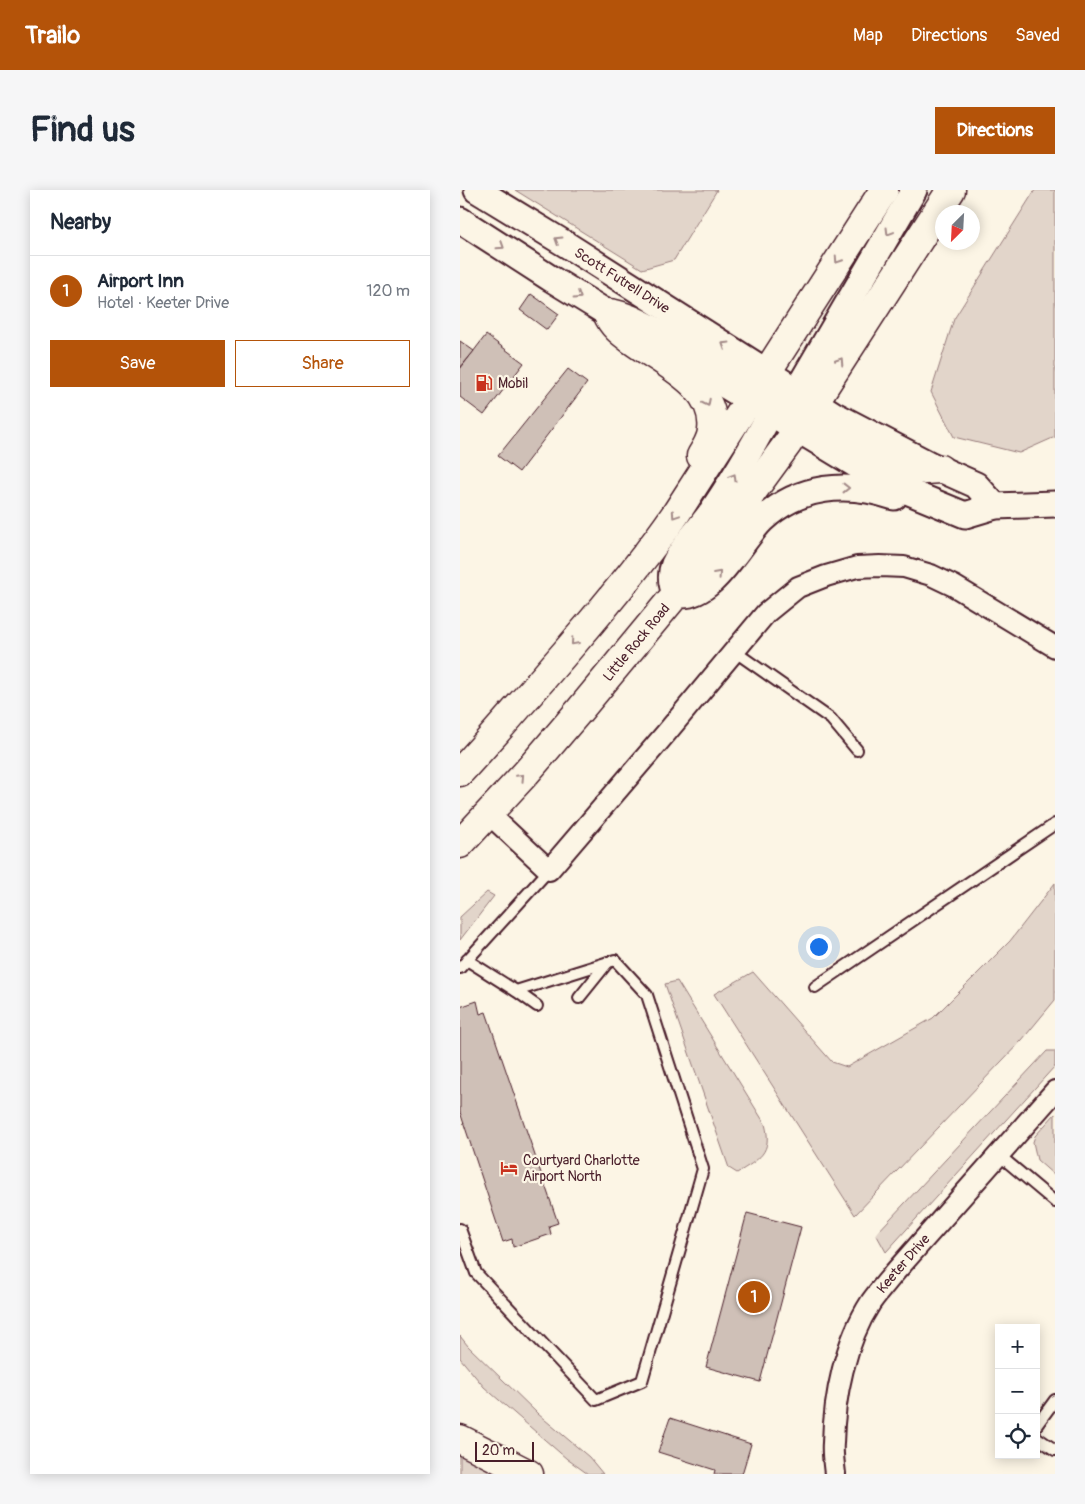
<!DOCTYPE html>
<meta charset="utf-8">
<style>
body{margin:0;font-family:Pangolin,sans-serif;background:#f6f6f7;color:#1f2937}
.controls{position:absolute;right:15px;bottom:15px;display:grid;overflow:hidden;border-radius:0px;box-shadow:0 2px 12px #0003}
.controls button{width:45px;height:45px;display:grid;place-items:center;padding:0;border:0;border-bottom:1px solid #e0e1e3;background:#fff;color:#1f2937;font:25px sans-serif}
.compass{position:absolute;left:475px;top:15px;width:45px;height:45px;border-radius:50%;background:#fff;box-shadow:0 2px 12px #0003;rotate:204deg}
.scale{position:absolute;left:15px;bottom:12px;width:59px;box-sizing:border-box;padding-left:5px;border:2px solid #4a1f2b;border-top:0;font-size:14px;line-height:18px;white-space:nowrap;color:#4a1f2b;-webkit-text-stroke:4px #fcf5e5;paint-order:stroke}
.you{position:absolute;left:358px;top:756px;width:18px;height:18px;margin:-12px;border:4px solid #fff;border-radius:50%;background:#1a73e8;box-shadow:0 0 0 8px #1a73e833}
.badge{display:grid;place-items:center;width:32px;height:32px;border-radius:50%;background:#b45309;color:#fff;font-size:16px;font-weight:700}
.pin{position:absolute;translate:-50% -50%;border:2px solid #fff;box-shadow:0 1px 5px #0006}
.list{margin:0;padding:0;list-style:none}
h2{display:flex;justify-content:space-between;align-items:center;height:65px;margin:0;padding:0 20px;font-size:21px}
h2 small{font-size:16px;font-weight:400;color:#747a83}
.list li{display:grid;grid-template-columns:32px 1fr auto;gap:15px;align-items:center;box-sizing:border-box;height:70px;padding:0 20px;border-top:1px solid #e0e1e3}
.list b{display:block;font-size:19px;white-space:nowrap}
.list p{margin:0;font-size:16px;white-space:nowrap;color:#747a83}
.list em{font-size:16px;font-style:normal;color:#747a83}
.actions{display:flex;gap:10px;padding:15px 20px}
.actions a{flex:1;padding:11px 0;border:1px solid #b45309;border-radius:0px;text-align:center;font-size:18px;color:#b45309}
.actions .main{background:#b45309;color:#fff}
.icon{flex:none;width:28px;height:28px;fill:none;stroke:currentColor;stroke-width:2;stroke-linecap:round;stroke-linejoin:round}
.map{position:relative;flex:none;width:595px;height:1284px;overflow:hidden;border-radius:0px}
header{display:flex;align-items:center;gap:30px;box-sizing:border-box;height:70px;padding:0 25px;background:#b45309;color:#fff}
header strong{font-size:24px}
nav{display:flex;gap:28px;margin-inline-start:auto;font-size:18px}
.intro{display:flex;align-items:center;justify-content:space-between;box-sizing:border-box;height:120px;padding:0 30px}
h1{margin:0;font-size:35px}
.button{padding:12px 22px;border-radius:0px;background:#b45309;color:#fff;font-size:18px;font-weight:700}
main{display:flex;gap:30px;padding:0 30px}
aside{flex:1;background:#fff;border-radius:0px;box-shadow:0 2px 12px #0003}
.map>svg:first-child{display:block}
.green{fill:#e2d5ca;stroke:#967a7a}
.building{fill:#cfc0b7;stroke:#4a1f2b}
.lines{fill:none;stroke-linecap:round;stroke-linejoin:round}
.service-casing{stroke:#4a1f2b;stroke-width:14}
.minor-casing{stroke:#4a1f2b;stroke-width:24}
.tertiary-casing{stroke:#4a1f2b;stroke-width:29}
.secondary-casing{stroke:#4a1f2b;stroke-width:31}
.motorway-casing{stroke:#4a1f2b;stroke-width:31}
.service{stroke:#fcf5e5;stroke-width:10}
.minor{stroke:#fcf5e5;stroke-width:20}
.tertiary{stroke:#fcf5e5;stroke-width:25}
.secondary{stroke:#fcf5e5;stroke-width:28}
.motorway{stroke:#fcf5e5;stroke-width:28}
.oneway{stroke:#a38a88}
.labels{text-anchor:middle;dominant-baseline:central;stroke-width:4.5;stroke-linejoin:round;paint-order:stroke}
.street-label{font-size:14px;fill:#4a1f2b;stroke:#fcf5e5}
.poi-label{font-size:14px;fill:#4a1f2b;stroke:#fcf5e5;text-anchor:start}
</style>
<header>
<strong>Trailo</strong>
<nav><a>Map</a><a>Directions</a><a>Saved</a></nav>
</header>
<div class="intro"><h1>Find us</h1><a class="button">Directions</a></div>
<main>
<aside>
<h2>Nearby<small></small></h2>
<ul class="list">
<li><span class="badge">1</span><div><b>Airport Inn</b><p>Hotel · Keeter Drive</p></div><em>120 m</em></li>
</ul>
<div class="actions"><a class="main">Save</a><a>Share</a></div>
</aside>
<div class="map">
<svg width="595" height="1284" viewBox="0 0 595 1284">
<rect width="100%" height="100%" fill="#fcf5e5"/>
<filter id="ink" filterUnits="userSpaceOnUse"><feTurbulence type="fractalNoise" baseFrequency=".02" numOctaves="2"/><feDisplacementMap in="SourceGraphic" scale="10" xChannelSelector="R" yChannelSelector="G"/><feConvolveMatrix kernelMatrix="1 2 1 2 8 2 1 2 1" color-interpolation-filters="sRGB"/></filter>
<g filter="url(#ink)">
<g class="green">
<path d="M55 0H257L214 70 182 79Z"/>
<path d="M575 0H595V247L559 263 494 247 471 202 494 129Z"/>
<path d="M595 693V810L562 850 395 1025 254 804 293 782 372 872 387 877 473 828 550 751Z"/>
<path d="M27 702 34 706 0 750V727Z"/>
<path d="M217 791 305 934C313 963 299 969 277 983L269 978 205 794Z"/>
<path d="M587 861H595V876L426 1062 416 1044Z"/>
<path d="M595 924V986L577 970 573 952 575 946Z"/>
<path d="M0 1146 8 1156 78 1224 129 1267 143 1284H128L107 1269 24 1197 0 1168Z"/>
<path d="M0 1259 47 1284H0Z"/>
</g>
<g class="building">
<path d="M71 104 99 124 87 140 60 120Z"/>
<path d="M26 145 64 173 24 225 0 207V179Z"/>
<path d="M0 151 14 161 0 178Z"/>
<path d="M108 179 127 193 59 282 38 266Z"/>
<path d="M17 811 20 824 26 822 98 1033 89 1036 91 1044 53 1057 52 1049 43 1052 0 922V817Z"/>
<path d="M287 1023 341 1037 300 1192 246 1177Z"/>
<path d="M210 1228 291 1254 282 1284H254L255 1280 198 1262Z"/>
</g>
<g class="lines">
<g class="service-casing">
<g id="service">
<path d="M274 461 371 529 397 560"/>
<path d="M0 778 89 680"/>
<path d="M355 797 595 634"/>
<path d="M56 801 77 816"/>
<path d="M119 808 148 772"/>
<path d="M539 965 595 1012"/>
<path d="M0 1039 16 1083 136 1210 182 1191 243 979 187 805 155 770 56 801 7 770"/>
<path d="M576 1236 595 1210"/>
<path d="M576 1247 595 1260"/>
</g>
</g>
<g class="minor-casing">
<g id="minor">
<path d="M28 623 89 680 207 542 306 423 338 397 366 386 397 377 420 376 444 377 471 385 494 396 595 457"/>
<path id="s1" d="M375 1284C374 1274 372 1263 373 1253 374 1207 385 1152 411 1112 418 1102 427 1092 435 1082L595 901"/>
</g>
</g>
<g class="tertiary-casing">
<g id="tertiary">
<path id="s2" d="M17 0 107 55 373 224 471 275 516 295 535 316"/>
<path d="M0 30 90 88 165 134"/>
<path d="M220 168 413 285 442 299 505 325 535 316 595 314"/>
<path d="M318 208C299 247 276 285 252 321 240 338 223 355 214 374 210 384 211 395 216 404 251 413 281 350 302 330 339 295 387 291 434 307"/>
<path d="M329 214 454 0"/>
</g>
</g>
<g class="secondary-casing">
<g id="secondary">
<path d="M329 218 448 277 465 280 480 279"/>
<path d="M241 266C246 258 251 250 252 241 258 196 203 173 173 151 162 143 152 136 147 123 166 122 215 153 234 163 266 179 298 194 331 209L348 214 353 211"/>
<path d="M0 582C38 541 74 499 111 456 148 413 185 369 217 322L424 0"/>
<path id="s3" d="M0 654 66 583 119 521 216 404 255 353 328 253 491 0"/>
</g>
</g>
<g class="motorway-casing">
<path id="motorway" d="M0 1249 69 1284"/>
</g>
<use href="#service" class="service"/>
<use href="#minor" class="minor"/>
<use href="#tertiary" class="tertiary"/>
<use href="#secondary" class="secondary"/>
<use href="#motorway" class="motorway"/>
</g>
<defs><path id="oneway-chevron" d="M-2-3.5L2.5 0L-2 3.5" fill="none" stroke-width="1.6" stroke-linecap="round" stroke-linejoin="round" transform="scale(1.25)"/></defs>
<g class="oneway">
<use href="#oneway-chevron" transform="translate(429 42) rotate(121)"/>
<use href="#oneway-chevron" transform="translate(98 50) rotate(-148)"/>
<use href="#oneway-chevron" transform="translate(41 56) rotate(33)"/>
<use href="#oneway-chevron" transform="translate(378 70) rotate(123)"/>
<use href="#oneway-chevron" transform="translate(118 106) rotate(32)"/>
<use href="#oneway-chevron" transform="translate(265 155) rotate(-148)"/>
<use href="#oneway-chevron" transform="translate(380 171) rotate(-57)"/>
<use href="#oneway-chevron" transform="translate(247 213) rotate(63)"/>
<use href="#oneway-chevron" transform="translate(273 287) rotate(-59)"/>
<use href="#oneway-chevron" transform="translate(386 298)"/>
<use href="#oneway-chevron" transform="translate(215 325) rotate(124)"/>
<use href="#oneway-chevron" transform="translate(258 384) rotate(-48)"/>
<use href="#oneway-chevron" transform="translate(114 452) rotate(131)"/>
<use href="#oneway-chevron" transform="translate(61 587) rotate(-47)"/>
</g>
</g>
<defs>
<g id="fuel-bare" transform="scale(1.35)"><path d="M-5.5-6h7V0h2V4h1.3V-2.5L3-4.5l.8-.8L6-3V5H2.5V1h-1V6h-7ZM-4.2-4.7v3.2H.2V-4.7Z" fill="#c8321e" stroke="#fcf5e5" stroke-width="2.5" paint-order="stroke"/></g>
<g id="hotel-bare" transform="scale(1.35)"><path d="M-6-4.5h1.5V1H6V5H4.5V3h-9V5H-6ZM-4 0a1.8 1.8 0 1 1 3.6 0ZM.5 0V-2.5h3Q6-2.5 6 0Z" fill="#c8321e" stroke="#fcf5e5" stroke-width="2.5" paint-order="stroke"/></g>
</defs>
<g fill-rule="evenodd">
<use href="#fuel-bare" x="24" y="193"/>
<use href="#hotel-bare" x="49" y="978"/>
</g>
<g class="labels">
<g class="street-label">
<text stroke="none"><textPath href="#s2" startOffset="171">Scott Futrell Drive</textPath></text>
<text stroke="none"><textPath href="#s3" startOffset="268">Little Rock Road</textPath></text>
<text stroke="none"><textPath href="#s1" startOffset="229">Keeter Drive</textPath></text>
</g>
<g class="poi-label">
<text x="38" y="193">Mobil</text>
<text x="63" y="970">Courtyard Charlotte<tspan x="63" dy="16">Airport North</tspan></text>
</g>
</g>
</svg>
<div class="controls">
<button>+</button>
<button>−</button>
<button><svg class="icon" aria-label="locate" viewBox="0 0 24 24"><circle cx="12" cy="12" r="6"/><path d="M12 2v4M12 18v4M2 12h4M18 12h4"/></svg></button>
</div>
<svg class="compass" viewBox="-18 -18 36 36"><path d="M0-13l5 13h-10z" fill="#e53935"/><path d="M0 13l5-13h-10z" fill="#747a83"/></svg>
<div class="scale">20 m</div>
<div class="you"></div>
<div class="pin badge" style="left:294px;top:1107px">1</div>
</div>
</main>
